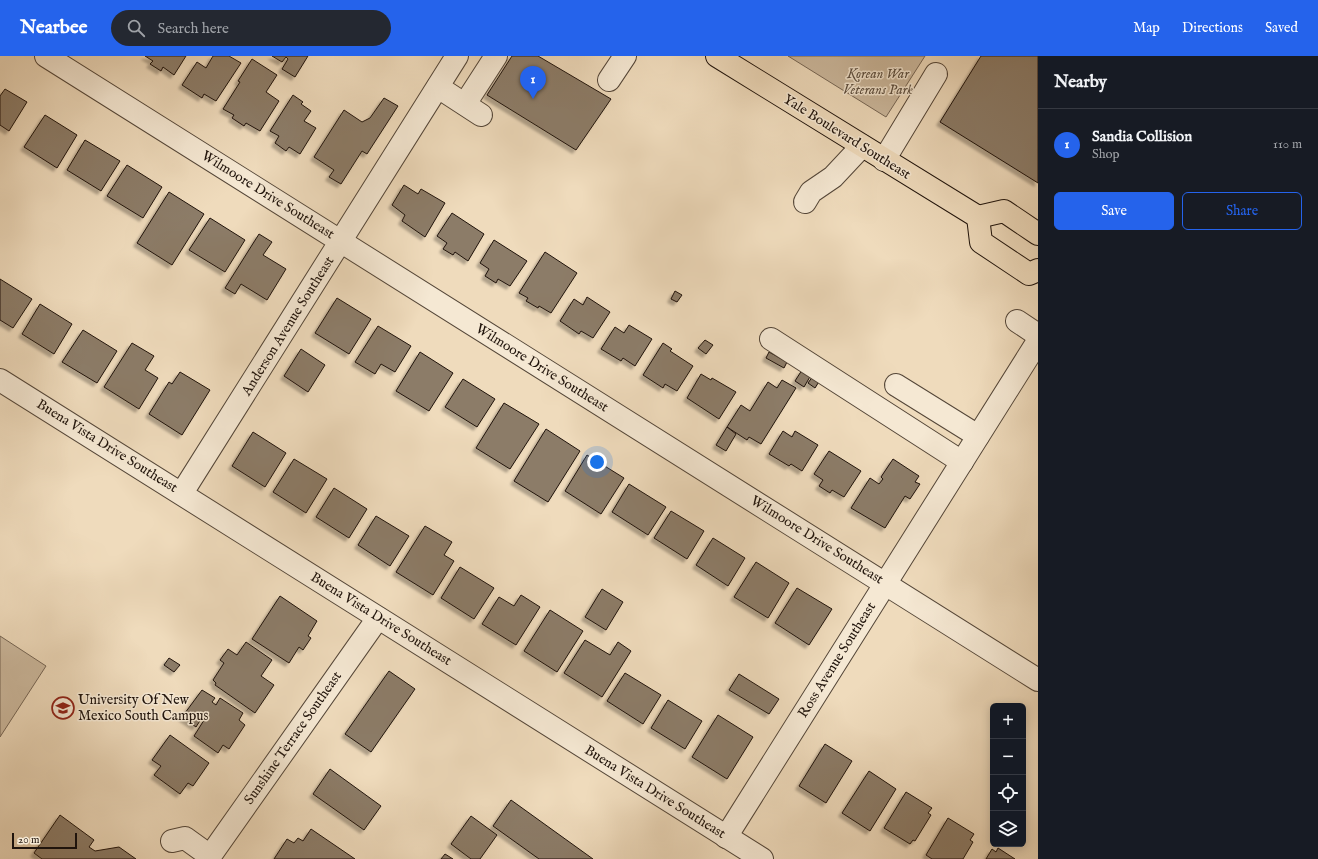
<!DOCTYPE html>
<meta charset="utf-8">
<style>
body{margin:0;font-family:"IM FELL English",serif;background:#242831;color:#f1f3f6}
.controls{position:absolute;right:12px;bottom:12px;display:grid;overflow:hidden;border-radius:6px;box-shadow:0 2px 10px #0003}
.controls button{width:36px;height:36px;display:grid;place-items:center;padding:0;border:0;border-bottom:1px solid #363941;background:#171b24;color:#f1f3f6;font:20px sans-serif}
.scale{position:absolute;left:12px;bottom:10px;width:65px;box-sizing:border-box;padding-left:4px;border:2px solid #20140c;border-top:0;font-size:11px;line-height:14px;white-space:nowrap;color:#20140c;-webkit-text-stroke:3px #f5e8d3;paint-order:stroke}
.you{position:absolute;left:597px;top:406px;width:14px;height:14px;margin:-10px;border:3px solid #fff;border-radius:50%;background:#1a73e8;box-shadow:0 0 0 6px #1a73e833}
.badge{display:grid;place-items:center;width:26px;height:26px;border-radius:50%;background:#2563eb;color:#fff;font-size:13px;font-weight:700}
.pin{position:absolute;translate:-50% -33px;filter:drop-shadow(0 1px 2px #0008)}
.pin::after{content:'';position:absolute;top:21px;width:14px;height:12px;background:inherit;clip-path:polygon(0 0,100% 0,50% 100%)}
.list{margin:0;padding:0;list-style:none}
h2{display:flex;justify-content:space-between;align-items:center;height:52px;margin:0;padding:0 16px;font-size:17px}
h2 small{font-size:13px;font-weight:400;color:#9ea1a6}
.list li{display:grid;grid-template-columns:26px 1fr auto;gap:12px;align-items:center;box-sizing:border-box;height:72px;padding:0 16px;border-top:1px solid #363941}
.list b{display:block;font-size:15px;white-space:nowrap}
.list p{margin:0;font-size:13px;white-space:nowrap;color:#9ea1a6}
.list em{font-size:13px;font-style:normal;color:#9ea1a6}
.actions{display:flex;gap:8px;padding:12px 16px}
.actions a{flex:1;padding:9px 0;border:1px solid #2563eb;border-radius:6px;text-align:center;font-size:14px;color:#2563eb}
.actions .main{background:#2563eb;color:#fff}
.icon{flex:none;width:22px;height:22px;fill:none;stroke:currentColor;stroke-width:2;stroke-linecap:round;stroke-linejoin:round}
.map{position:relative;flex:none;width:1038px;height:803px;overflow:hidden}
header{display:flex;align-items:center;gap:24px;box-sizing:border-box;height:56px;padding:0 20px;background:#2563eb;color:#fff}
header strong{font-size:19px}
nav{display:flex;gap:22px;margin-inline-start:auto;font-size:14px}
.search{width:280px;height:36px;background:#242831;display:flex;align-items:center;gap:10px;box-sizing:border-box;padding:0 14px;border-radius:22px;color:#9ea1a6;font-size:15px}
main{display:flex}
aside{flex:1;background:#171b24}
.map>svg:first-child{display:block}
.green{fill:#ccb99e;stroke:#766655}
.building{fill:#8c7b68;stroke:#20140c;filter:url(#shadow)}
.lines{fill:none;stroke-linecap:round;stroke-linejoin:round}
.minor-casing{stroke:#544638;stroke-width:24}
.major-casing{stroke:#20140c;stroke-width:24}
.minor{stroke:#f5e8d3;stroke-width:22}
.major{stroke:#efdbbc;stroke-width:22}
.labels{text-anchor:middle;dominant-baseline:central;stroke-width:3;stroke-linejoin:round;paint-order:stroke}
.park-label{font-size:14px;font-style:italic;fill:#5c4e3f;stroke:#f5e8d3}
.street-label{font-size:14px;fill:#20140c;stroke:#f5e8d3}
.poi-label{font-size:14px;fill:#20140c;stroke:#f5e8d3;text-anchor:start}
</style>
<header>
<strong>Nearbee</strong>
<div class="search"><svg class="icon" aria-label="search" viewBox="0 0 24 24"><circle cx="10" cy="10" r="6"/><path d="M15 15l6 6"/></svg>Search here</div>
<nav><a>Map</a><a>Directions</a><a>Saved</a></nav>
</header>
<main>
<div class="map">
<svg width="1038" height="803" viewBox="0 0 1038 803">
<defs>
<filter id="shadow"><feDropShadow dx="-3.5" dy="3.5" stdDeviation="1" flood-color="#0004"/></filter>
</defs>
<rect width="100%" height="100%" fill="#efdbbc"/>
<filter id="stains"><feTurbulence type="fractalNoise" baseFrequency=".005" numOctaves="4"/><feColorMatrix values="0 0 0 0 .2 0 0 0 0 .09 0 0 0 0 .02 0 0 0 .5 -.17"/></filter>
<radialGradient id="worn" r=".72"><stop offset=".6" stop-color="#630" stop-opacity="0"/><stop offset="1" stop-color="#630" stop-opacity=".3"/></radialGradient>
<g class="green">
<path d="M788 0H925L886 61Z"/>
<path d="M0 580 46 610 0 681Z"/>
</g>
<g class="building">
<path d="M145 0H186L174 19 163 11 161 15 150 8 153 5Z"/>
<path d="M213 0H229L241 7 216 45 204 38 202 42 182 29 197 6 206 12Z"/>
<path d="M272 0H308L295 21 282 13 288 3 286 1 282 6Z"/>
<path d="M512 0H538L611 43 576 94 487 39Z"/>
<path d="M981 0H1038V127L940 66Z"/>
<path d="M252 3 277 19 266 36 279 45 260 75 246 67 244 70 232 62 234 59 223 53 240 26 238 25Z"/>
<path d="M5 33 27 46 9 75 0 69V40Z"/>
<path d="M293 39 303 46 301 48 311 55 304 65 316 72 300 98 289 91 286 95 275 87 279 80 270 75Z"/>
<path d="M384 42 398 50 367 98 362 95 341 128 329 121 334 114 314 101 344 54 362 66 370 62Z"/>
<path d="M45 59 77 79 57 112 24 91Z"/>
<path d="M85 84 120 105 101 135 67 114Z"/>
<path d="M127 109 162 131 143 162 107 140Z"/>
<path d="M404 129 418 138 421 133 445 147 425 181 402 165 405 159 392 149Z"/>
<path d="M169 136 204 158 172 209 137 187Z"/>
<path d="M452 157 484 178 468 205 455 196 453 199 443 193 447 187 437 180Z"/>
<path d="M210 162 245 184 225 216 189 194Z"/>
<path d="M259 178 272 186 263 199 286 213 267 244 241 228 235 238 225 232Z"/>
<path d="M494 184 527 205 510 230 498 223 496 227 485 220 489 213 480 207Z"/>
<path d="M545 196 577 217 551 257 539 250 538 252 526 245 528 242 519 237Z"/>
<path d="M0 223 32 243 13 272 0 264Z"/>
<path d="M675 235 682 239 677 246 671 243Z"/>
<path d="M587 241 610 256 593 282 581 275 579 278 560 265 574 243 583 249Z"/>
<path d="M337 242 371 263 349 298 315 277Z"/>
<path d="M40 248 72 268 54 298 22 278Z"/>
<path d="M629 269 652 283 635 310 623 302 621 305 601 293 615 271 624 277Z"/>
<path d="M378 270 411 290 395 316 381 308 375 318 355 306Z"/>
<path d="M83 274 117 295 97 327 62 306Z"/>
<path d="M705 284 713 289 706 298 698 292Z"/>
<path d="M132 287 154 300 145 314 158 322 139 353 104 331Z"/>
<path d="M663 287 672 293 670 295 693 310 677 335 665 328 663 332 643 319Z"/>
<path d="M301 293 325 309 308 336 284 320Z"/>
<path d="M420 296 453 317 429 355 396 335Z"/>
<path d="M769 296 787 306 784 312 766 302Z"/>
<path d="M802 314 811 319 804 331 795 325Z"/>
<path d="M180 316 210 334 182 379 149 358 169 326 172 328Z"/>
<path d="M701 318 711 324 712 322 736 336 719 363 687 342Z"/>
<path d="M813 320 820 324 815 332 808 327Z"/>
<path d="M463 323 495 343 477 371 445 351Z"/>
<path d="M782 324 796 332 761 388 749 381 747 384 727 371 741 349 750 355 768 326 777 332Z"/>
<path d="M504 347 539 368 510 413 476 392Z"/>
<path d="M727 371 736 378 726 395 716 389Z"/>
<path d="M546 373 580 395 548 446 514 425Z"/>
<path d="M783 375 792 381 795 375 818 389 802 415 791 408 789 410 769 398Z"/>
<path d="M253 376 286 397 265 431 232 410Z"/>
<path d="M829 395 861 415 844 441 832 434 830 437 819 430 823 424 814 418Z"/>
<path d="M587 399 624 422 601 458 565 435Z"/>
<path d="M294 403 327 423 306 457 273 436Z"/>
<path d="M893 403 919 420 915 426 920 428 910 443 905 440 885 472 851 452 870 422 879 428 883 423 881 421Z"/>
<path d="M629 428 666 451 648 479 612 456Z"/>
<path d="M334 432 367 453 349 482 316 461Z"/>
<path d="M671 455 704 475 687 503 654 482Z"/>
<path d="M376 460 409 480 390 510 358 489Z"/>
<path d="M425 470 452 486 444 499 454 505 433 539 396 516Z"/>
<path d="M713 482 745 502 728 530 696 509Z"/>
<path d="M756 506 789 527 768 562 734 541Z"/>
<path d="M460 511 494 532 474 563 441 542Z"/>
<path d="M797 532 832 553 809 589 775 567Z"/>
<path d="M602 533 623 546 606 574 585 561Z"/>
<path d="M521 539 540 551 516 589 482 568 499 541 514 550Z"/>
<path d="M280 540 317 565 308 580 311 582 303 594 299 591 289 607 252 583Z"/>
<path d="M550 554 583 575 557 616 524 595Z"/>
<path d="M585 584 610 599 618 586 631 595 602 641 564 617Z"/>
<path d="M246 586 272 604 261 620 274 629 255 657 215 629 216 627 213 624 224 607 220 604 228 593 237 599Z"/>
<path d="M169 602 180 609 174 616 164 609Z"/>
<path d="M389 615 415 633 371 696 345 678Z"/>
<path d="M625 617 661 639 643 668 607 645Z"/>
<path d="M739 618 779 643 769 658 729 634Z"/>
<path d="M202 634 215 642 212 646 216 649 220 642 243 657 239 664 245 669 229 693 223 689 218 697 194 680 206 661 203 660 196 671 182 661Z"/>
<path d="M668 644 702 665 685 693 651 672Z"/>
<path d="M718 659 753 681 727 723 692 701Z"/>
<path d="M170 679 209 707 193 730 188 727 180 738 154 719 161 710 152 704Z"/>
<path d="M825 688 852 705 826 747 799 730Z"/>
<path d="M330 713 381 750 364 774 313 738Z"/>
<path d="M869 715 896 733 870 775 842 757Z"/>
<path d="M906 736 932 752 928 757 931 759 915 785 913 784 910 788 884 772Z"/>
<path d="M511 744 593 803H539L493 770Z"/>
<path d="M60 759 94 784 89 791 95 795 119 791 136 803H42L34 797Z"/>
<path d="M471 760 497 779 480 803H471L451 788Z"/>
<path d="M948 762 974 778 970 784 973 786 963 803H932L926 799Z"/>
<path d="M311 773 355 803H274L287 783 294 787 298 782 303 785Z"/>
<path d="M998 792 1015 803H986L992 793 996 796Z"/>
<path d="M445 798 453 803H441Z"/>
</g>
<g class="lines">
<g class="minor-casing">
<g id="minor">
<path d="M46 0 1038 624"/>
<path d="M609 24 625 0"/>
<path d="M438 31 481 59"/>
<path d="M465 48 496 0"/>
<path d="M884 104 936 18"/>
<path d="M805 146 811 136 833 121 862 90"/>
<path d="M1017 265 1038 279"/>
<path d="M771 283 962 406"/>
<path d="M0 324 762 803"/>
<path d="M896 329 978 380"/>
<path d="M182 437 457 0"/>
<path d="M726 781 1038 285"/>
<path d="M172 785 185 782 210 800"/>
<path d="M208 803 378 562"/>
</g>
</g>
<g class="major-casing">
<g id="major">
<path d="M717 0 978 161 1004 155 1038 178"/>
<path d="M978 161 981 186 1029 218 1038 214"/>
</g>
</g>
<use href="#minor" class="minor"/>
<use href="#major" class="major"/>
</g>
<defs>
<g id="university-ring" transform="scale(1.15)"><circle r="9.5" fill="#f5e8d3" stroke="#8f2418" stroke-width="1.5"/><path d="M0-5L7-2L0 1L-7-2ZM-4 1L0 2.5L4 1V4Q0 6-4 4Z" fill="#8f2418"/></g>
</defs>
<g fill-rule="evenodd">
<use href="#university-ring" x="63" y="652"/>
</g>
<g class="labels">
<g class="park-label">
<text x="878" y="18">Korean War<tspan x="878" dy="16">Veterans Park</tspan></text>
</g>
<g class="street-label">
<text transform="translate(847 81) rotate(32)">Yale Boulevard Southeast</text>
<text transform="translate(268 139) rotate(32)">Wilmoore Drive Southeast</text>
<text transform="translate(288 270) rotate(-58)">Anderson Avenue Southeast</text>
<text transform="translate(542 312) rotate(32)">Wilmoore Drive Southeast</text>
<text transform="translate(107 390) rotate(32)">Buena Vista Drive Southeast</text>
<text transform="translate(817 484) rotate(32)">Wilmoore Drive Southeast</text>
<text transform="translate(381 563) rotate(32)">Buena Vista Drive Southeast</text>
<text transform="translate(837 604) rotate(-58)">Ross Avenue Southeast</text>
<text transform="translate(293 682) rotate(-55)">Sunshine Terrace Southeast</text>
<text transform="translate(655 736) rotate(32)">Buena Vista Drive Southeast</text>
</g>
<g class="poi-label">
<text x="78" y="644">University Of New<tspan x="78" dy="16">Mexico South Campus</tspan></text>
</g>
</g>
<rect width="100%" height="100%" filter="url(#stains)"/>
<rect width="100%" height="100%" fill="url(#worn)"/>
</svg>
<div class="controls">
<button>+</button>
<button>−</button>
<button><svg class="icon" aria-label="locate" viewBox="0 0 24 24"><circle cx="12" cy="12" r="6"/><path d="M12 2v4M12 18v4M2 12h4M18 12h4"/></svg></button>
<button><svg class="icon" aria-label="layers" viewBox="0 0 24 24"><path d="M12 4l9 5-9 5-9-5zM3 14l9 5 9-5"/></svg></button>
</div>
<div class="scale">20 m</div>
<div class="you"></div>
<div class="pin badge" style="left:533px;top:43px">1</div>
</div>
<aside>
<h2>Nearby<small></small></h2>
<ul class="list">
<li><span class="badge">1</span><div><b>Sandia Collision</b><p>Shop</p></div><em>110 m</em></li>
</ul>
<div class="actions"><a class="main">Save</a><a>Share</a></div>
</aside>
</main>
